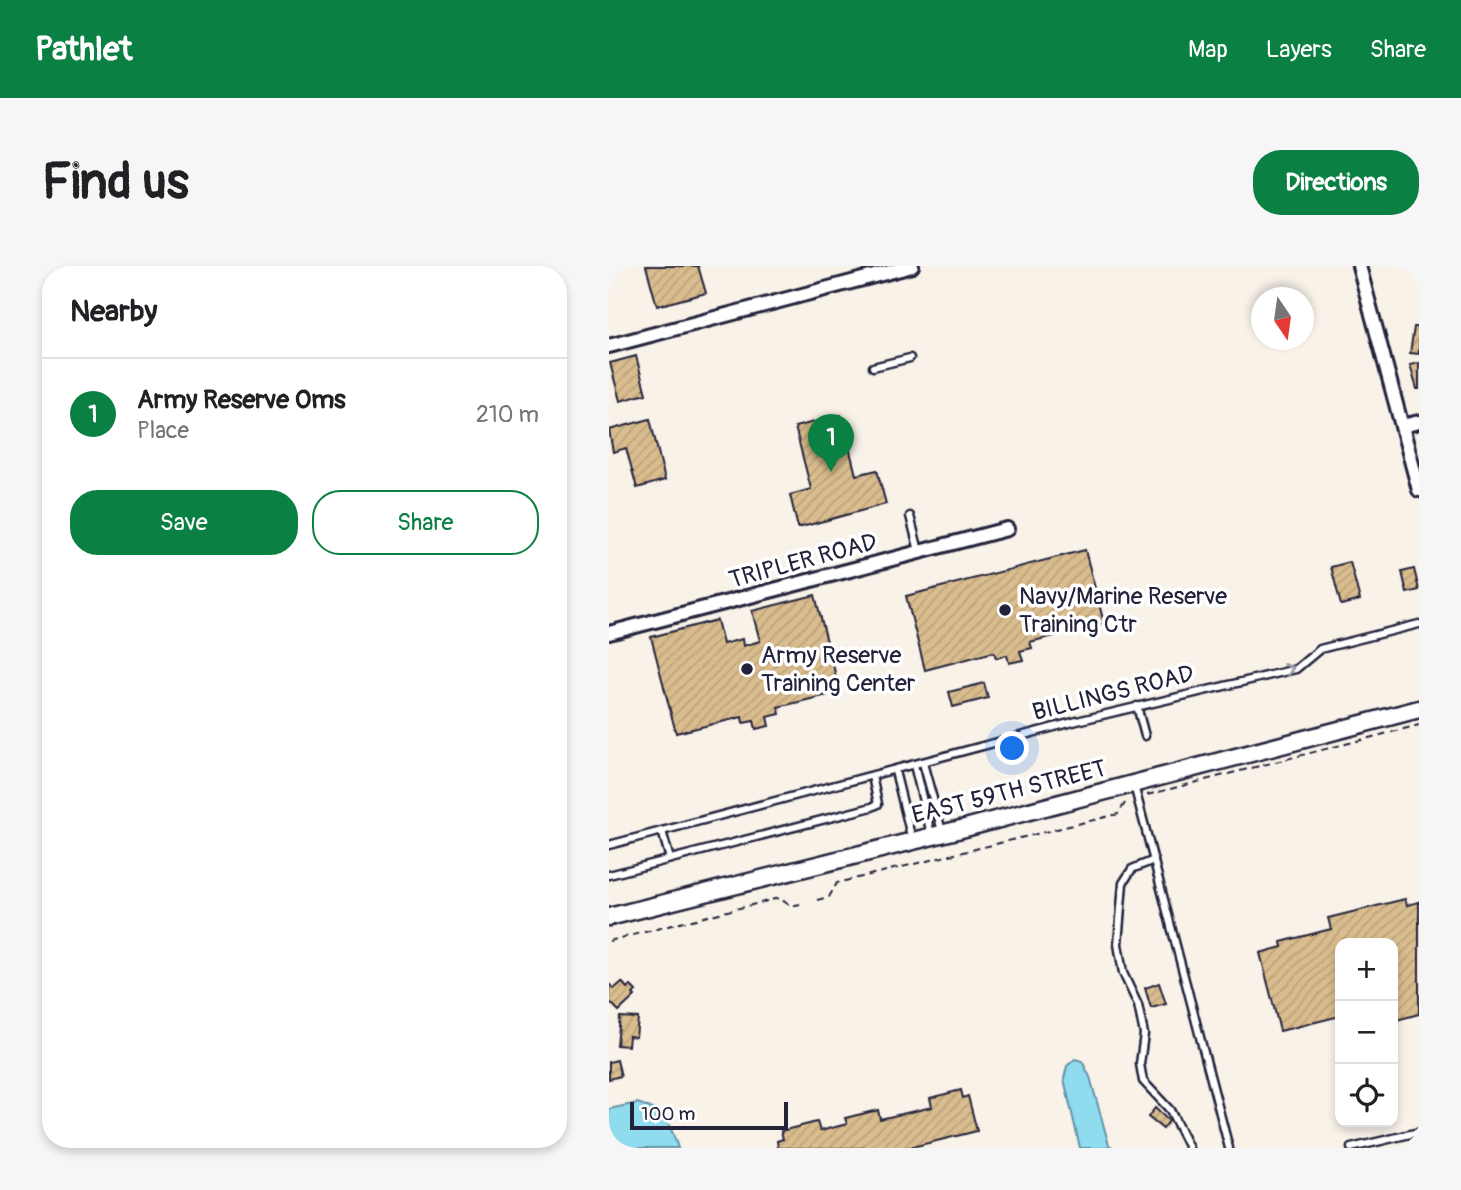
<!DOCTYPE html>
<meta charset="utf-8">
<style>
body{margin:0;font-family:Pangolin,sans-serif;background:#f6f6f6;color:#202124}
.controls{position:absolute;right:21px;bottom:21px;display:grid;overflow:hidden;border-radius:14px;box-shadow:0 4px 10px #0003}
.controls button{width:63px;height:63px;display:grid;place-items:center;padding:0;border:0;border-bottom:2px solid #e0e0e0;background:#fff;color:#202124;font:35px sans-serif}
.compass{position:absolute;left:642px;top:21px;width:63px;height:63px;border-radius:50%;background:#fff;box-shadow:0 4px 10px #0003;rotate:167deg}
.scale{position:absolute;left:21px;bottom:18px;width:158px;box-sizing:border-box;padding-left:7px;border:4px solid #22223b;border-top:0;font-size:19px;line-height:24px;white-space:nowrap;color:#22223b;-webkit-text-stroke:5px #fff;paint-order:stroke}
.you{position:absolute;left:404px;top:483px;width:24px;height:24px;margin:-18px;border:5px solid #fff;border-radius:50%;background:#1a73e8;box-shadow:0 0 0 10px #1a73e833}
.badge{display:grid;place-items:center;width:46px;height:46px;border-radius:50%;background:#0b8043;color:#fff;font-size:23px;font-weight:700}
.pin{position:absolute;translate:-50% -58px;filter:drop-shadow(0 2px 4px #0008)}
.pin::after{content:'';position:absolute;top:37px;width:24px;height:21px;background:inherit;clip-path:polygon(0 0,100% 0,50% 100%)}
.list{margin:0;padding:0;list-style:none}
h2{display:flex;justify-content:space-between;align-items:center;height:91px;margin:0;padding:0 28px;font-size:30px}
h2 small{font-size:23px;font-weight:400;color:#757577}
.list li{display:grid;grid-template-columns:46px 1fr auto;gap:21px;align-items:center;box-sizing:border-box;height:112px;padding:0 28px;border-top:2px solid #e0e0e0}
.list b{display:block;font-size:26px;white-space:nowrap}
.list p{margin:0;font-size:23px;white-space:nowrap;color:#757577}
.list em{font-size:23px;font-style:normal;color:#757577}
.actions{display:flex;gap:14px;padding:21px 28px}
.actions a{flex:1;padding:16px 0;border:2px solid #0b8043;border-radius:28px;text-align:center;font-size:24px;color:#0b8043}
.actions .main{background:#0b8043;color:#fff}
.icon{flex:none;width:38px;height:38px;fill:none;stroke:currentColor;stroke-width:2;stroke-linecap:round;stroke-linejoin:round}
.map{position:relative;flex:none;width:810px;height:882px;overflow:hidden;border-radius:28px}
header{display:flex;align-items:center;gap:42px;box-sizing:border-box;height:98px;padding:0 35px;background:#0b8043;color:#fff}
header strong{font-size:33px}
nav{display:flex;gap:38px;margin-inline-start:auto;font-size:24px}
.intro{display:flex;align-items:center;justify-content:space-between;box-sizing:border-box;height:168px;padding:0 42px}
h1{margin:0;font-size:49px}
.button{padding:18px 32px;border-radius:28px;background:#0b8043;color:#fff;font-size:24px;font-weight:700}
main{display:flex;gap:42px;padding:0 42px}
aside{flex:1;background:#fff;border-radius:28px;box-shadow:0 4px 10px #0003}
.map>svg:first-child{display:block}
.water{fill:#8fdcef;stroke:#6392a7;stroke-width:2}
.building{fill:url(#building-hatch);stroke:#22223b;stroke-width:2}
.lines{fill:none;stroke-linecap:round;stroke-linejoin:round}
.service-casing{stroke:#22223b;stroke-width:11}
.minor-casing{stroke:#22223b;stroke-width:18}
.tertiary-casing{stroke:#22223b;stroke-width:21}
.path{stroke:#22223b;stroke-width:2;stroke-dasharray:7 5;stroke-linecap:butt}
.service{stroke:#fff;stroke-width:6}
.minor{stroke:#fff;stroke-width:12}
.tertiary{stroke:#fff;stroke-width:16}
.oneway{stroke:#9c9ca7}
.poi-dot{fill:#22223b;stroke:#fff;stroke-width:2.5}
.labels{text-anchor:middle;dominant-baseline:central;stroke-width:7;stroke-linejoin:round;paint-order:stroke}
.street-label{font-size:24px;fill:#22223b;stroke:#fff}
.poi-label{font-size:24px;fill:#22223b;stroke:#fff;text-anchor:start}
</style>
<header>
<strong>Pathlet</strong>
<nav><a>Map</a><a>Layers</a><a>Share</a></nav>
</header>
<div class="intro"><h1>Find us</h1><a class="button">Directions</a></div>
<main>
<aside>
<h2>Nearby<small></small></h2>
<ul class="list">
<li><span class="badge">1</span><div><b>Army Reserve Oms</b><p>Place</p></div><em>210 m</em></li>
</ul>
<div class="actions"><a class="main">Save</a><a>Share</a></div>
</aside>
<div class="map">
<svg width="810" height="882" viewBox="0 0 810 882">
<defs>
<pattern id="building-hatch" width="6" height="6" patternUnits="userSpaceOnUse" patternTransform="scale(1.75)"><rect width="6" height="6" fill="#dabd8e"/><path d="M-1 1l2-2M0 6l6-6M5 7l2-2" fill="none" stroke="#bba27b"/></pattern>
</defs>
<rect width="100%" height="100%" fill="#f8f2e8"/>
<filter id="ink" filterUnits="userSpaceOnUse"><feTurbulence type="fractalNoise" baseFrequency=".0143" numOctaves="2"/><feDisplacementMap in="SourceGraphic" scale="14" xChannelSelector="R" yChannelSelector="G"/><feConvolveMatrix kernelMatrix="1 2 1 2 8 2 1 2 1" color-interpolation-filters="sRGB"/></filter>
<g filter="url(#ink)">
<g class="water">
<path d="M466 793 473 795 481 811 500 879 505 882H471L455 813 458 800Z"/>
<path d="M28 837C58 846 59 854 69 882H0V843Z"/>
</g>
<g class="building">
<path d="M37 0H89L97 27 48 40Z"/>
<path d="M805 61H810V88L801 87Z"/>
<path d="M27 90 37 128 11 135 1 97Z"/>
<path d="M810 97V123H808L801 99Z"/>
<path d="M232 149 247 209 268 204 277 238 189 262 181 229 202 223 186 161Z"/>
<path d="M41 153 56 214 28 222 17 182 4 186 0 164Z"/>
<path d="M476 284 495 357 421 376 423 382 411 385 414 394 400 397 398 389 387 392 385 386 316 404 297 330Z"/>
<path d="M741 296 751 334 732 339 722 301Z"/>
<path d="M805 303 810 324 798 327 793 306Z"/>
<path d="M206 329 231 426 169 441 171 448 158 451 160 460 147 463 145 455 134 457 133 451 67 467 42 371 108 354 114 378 133 373 134 380 151 375 143 345Z"/>
<path d="M375 417 379 432 344 441 340 426Z"/>
<path d="M796 633 798 639 810 636V748L784 755V677H731V750L671 765 651 687 673 681 672 676 722 663 719 652Z"/>
<path d="M13 716 18 722 21 719 27 725 24 728 26 730 10 745 0 735V718L5 723Z"/>
<path d="M550 717 557 738 542 742 536 722Z"/>
<path d="M11 751 29 752 27 771 20 770 19 780 8 779Z"/>
<path d="M8 794 12 810 0 813V796Z"/>
<path d="M352 824 354 832 359 830 368 865 299 882H169L168 875 174 873 172 865 208 856 211 865 238 858 236 852 269 844 271 853 323 841 321 832Z"/>
<path d="M546 842 560 855 554 863 539 851Z"/>
</g>
<g class="lines">
<g class="service-casing">
<g id="service">
<path d="M264 101 301 92"/>
<path d="M301 250 310 285"/>
<path d="M528 440 536 470"/>
<path d="M314 497 333 565"/>
<path d="M305 499 322 568"/>
<path d="M286 505 303 574"/>
<path d="M525 519 620 882"/>
<path d="M53 565 61 593"/>
<path d="M0 579 468 455 687 403 711 383 810 358"/>
<path d="M545 594 523 603 514 617 509 678 514 707 529 739 535 768 531 798 534 815 561 844 580 882"/>
<path d="M0 609 263 541 269 538 263 510"/>
<path d="M742 882 810 866"/>
</g>
</g>
<g class="minor-casing">
<g id="minor">
<path d="M750 0 810 224"/>
<path d="M0 80 303 0"/>
<path d="M793 160 810 156"/>
<path d="M0 367 398 263"/>
</g>
</g>
<g class="tertiary-casing">
<path id="tertiary" d="M0 651 356 562 810 443"/>
</g>
<g class="path">
<path d="M538 529 810 459"/>
<path d="M208 634 220 631 228 617 509 548 518 534"/>
<path d="M0 675 170 632 182 640 195 637"/>
</g>
<use href="#service" class="service"/>
<use href="#minor" class="minor"/>
<use href="#tertiary" class="tertiary"/>
</g>
<defs><path id="oneway-chevron" d="M-2-3.5L2.5 0L-2 3.5" fill="none" stroke-width="1.6" stroke-linecap="round" stroke-linejoin="round" transform="scale(1.75)"/></defs>
<use class="oneway" href="#oneway-chevron" transform="translate(680 403) rotate(-20)"/>
</g>
<g class="poi-dot">
<circle cx="396" cy="344" r="7"/>
<circle cx="138" cy="403" r="7"/>
</g>
<g class="labels">
<g class="street-label">
<text transform="translate(194 295) rotate(-15)">TRIPLER ROAD</text>
<text transform="translate(504 427) rotate(-14)">BILLINGS ROAD</text>
<text transform="translate(400 526) rotate(-14)">EAST 59TH STREET</text>
</g>
<g class="poi-label">
<text x="410" y="330">Navy/Marine Reserve<tspan x="410" dy="28">Training Ctr</tspan></text>
<text x="152" y="389">Army Reserve<tspan x="152" dy="28">Training Center</tspan></text>
</g>
</g>
</svg>
<div class="controls">
<button>+</button>
<button>−</button>
<button><svg class="icon" aria-label="locate" viewBox="0 0 24 24"><circle cx="12" cy="12" r="6"/><path d="M12 2v4M12 18v4M2 12h4M18 12h4"/></svg></button>
</div>
<svg class="compass" viewBox="-18 -18 36 36"><path d="M0-13l5 13h-10z" fill="#e53935"/><path d="M0 13l5-13h-10z" fill="#757577"/></svg>
<div class="scale">100 m</div>
<div class="you"></div>
<div class="pin badge" style="left:222px;top:206px">1</div>
</div>
</main>
